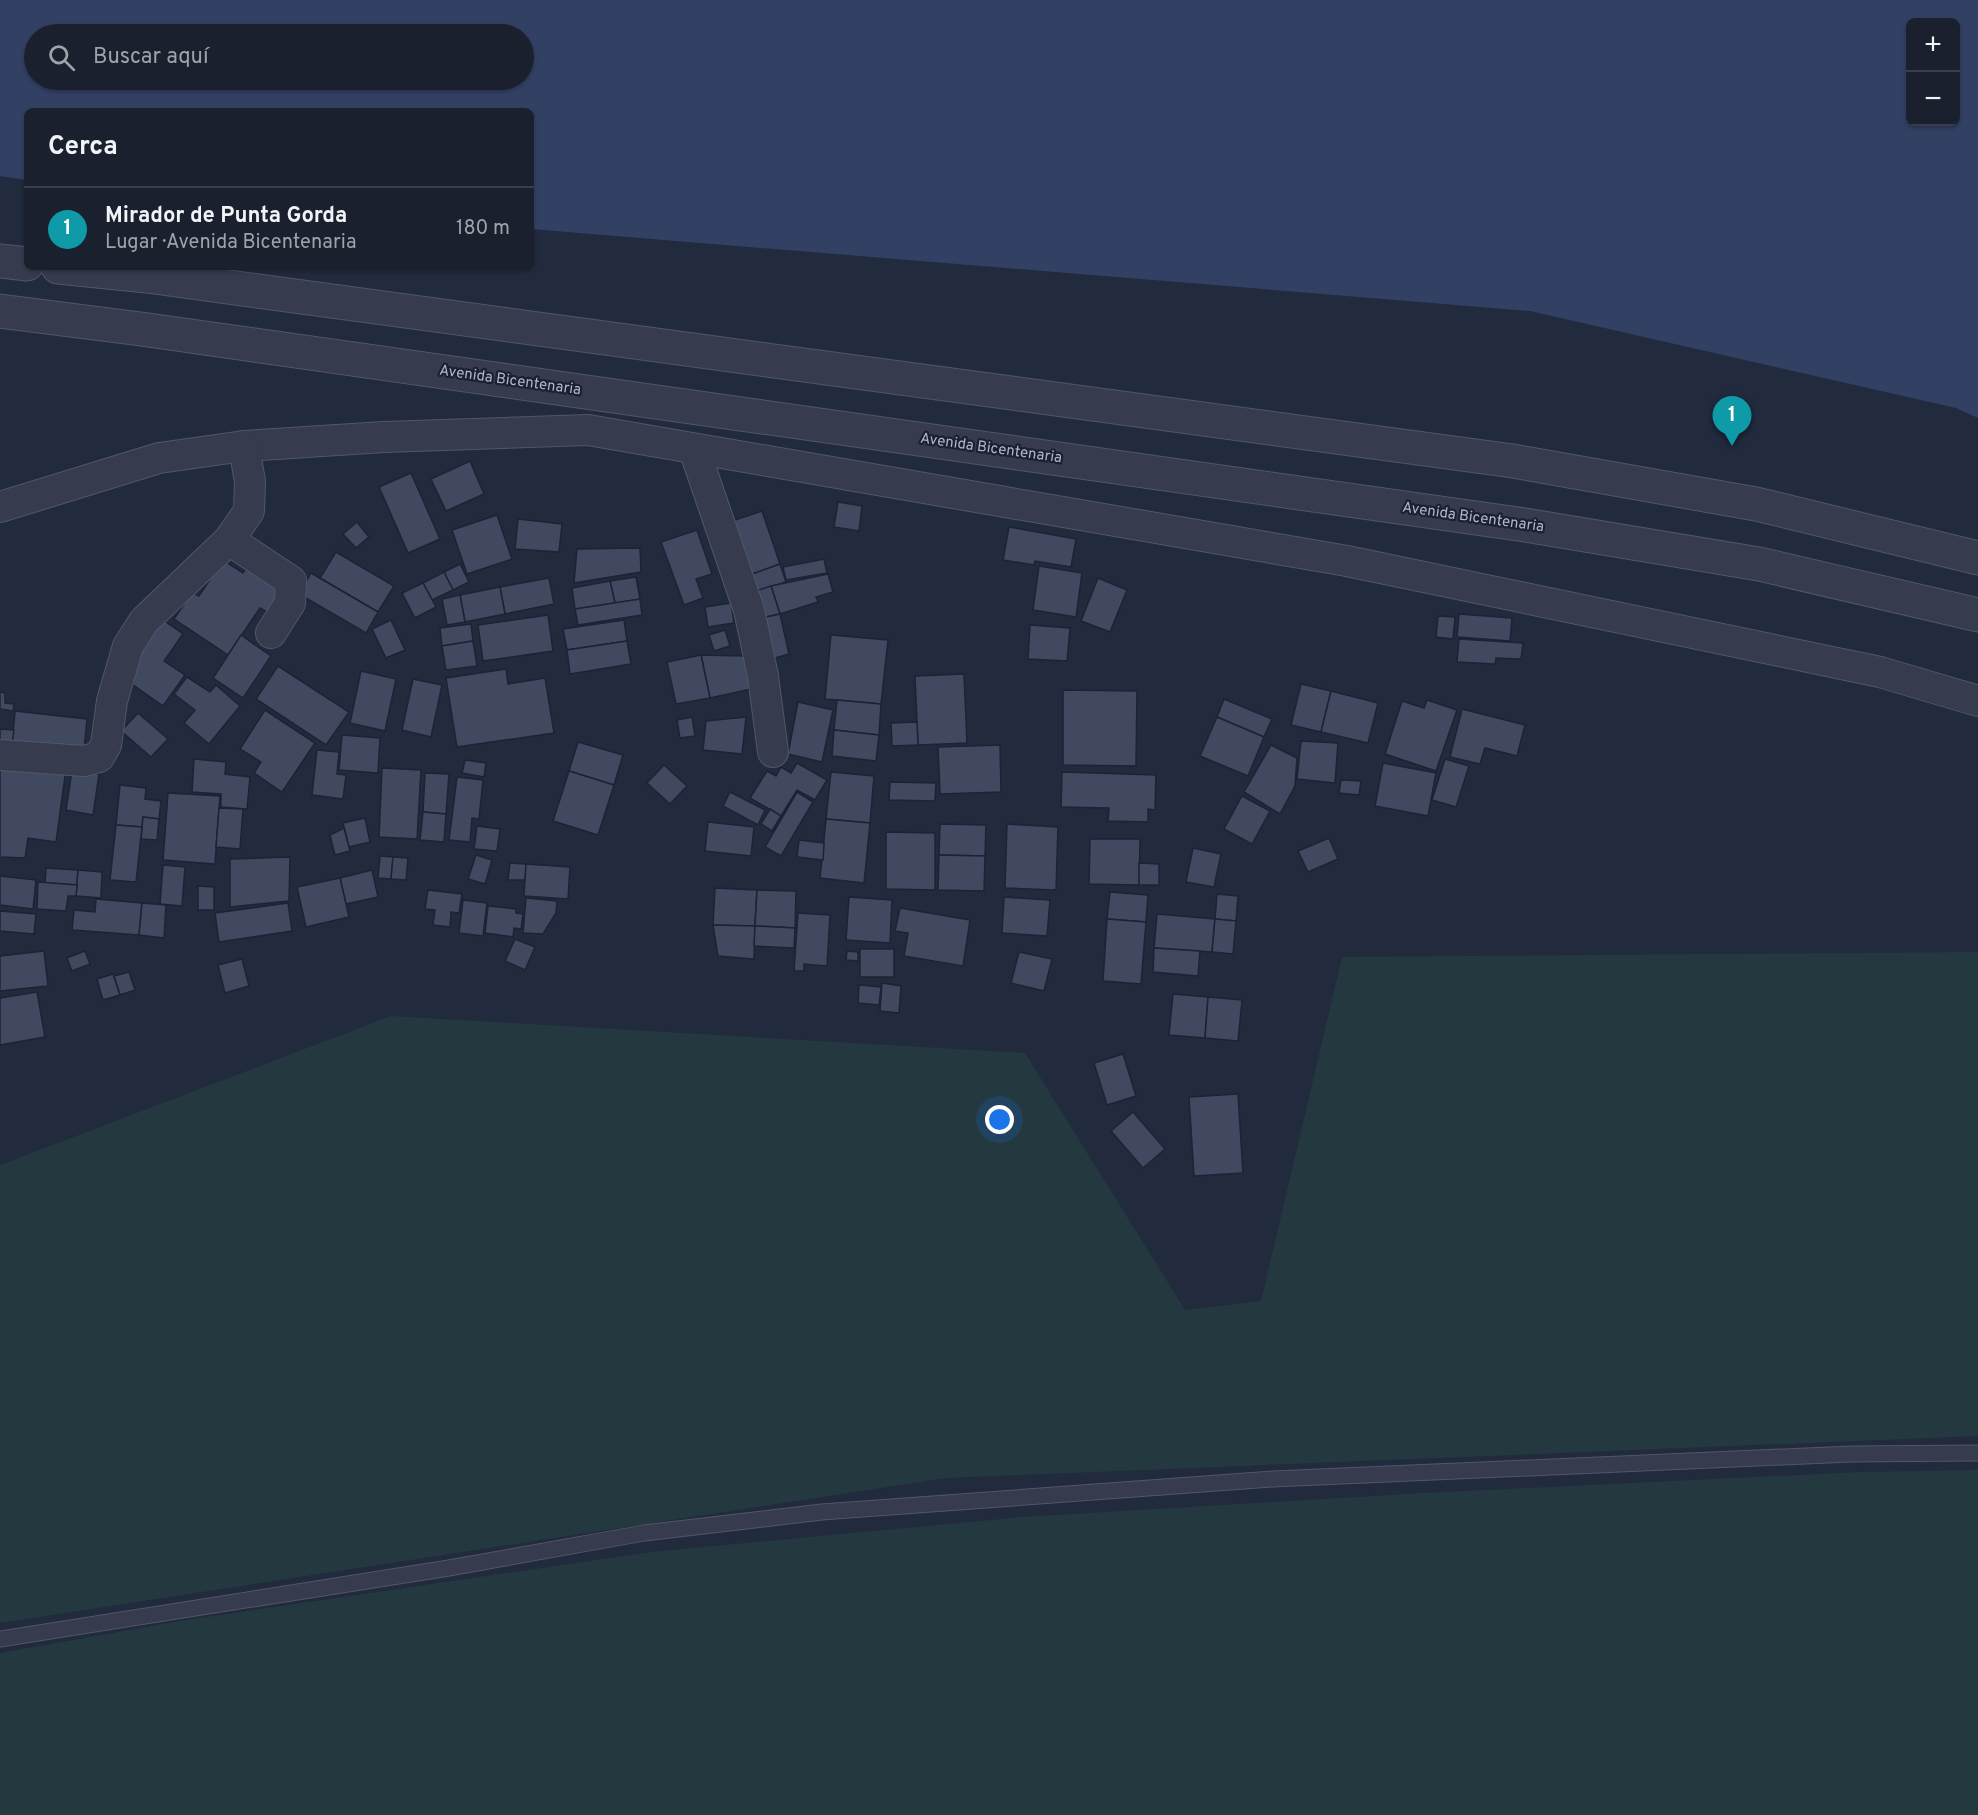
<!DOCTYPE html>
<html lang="es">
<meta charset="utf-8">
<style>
body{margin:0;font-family:Overpass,sans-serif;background:#232836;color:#f1f3f6}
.controls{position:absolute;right:18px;top:18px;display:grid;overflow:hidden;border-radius:9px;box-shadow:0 2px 4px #0004}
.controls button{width:54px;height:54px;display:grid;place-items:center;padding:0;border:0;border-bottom:2px solid #383e4a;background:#1a202e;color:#f1f3f6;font:30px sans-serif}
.you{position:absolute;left:1000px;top:1120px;width:21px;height:21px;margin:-15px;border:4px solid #fff;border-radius:50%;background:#1a73e8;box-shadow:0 0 0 9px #1a73e833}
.badge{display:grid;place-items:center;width:39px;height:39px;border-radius:50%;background:#8c9099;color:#fff;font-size:20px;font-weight:700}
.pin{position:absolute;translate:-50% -50px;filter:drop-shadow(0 2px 3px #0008)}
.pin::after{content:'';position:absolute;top:32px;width:21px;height:18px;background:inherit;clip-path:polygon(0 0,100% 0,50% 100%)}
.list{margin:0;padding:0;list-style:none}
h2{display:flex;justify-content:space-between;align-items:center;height:78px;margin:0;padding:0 24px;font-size:26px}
h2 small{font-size:20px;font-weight:400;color:#9fa3aa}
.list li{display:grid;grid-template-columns:39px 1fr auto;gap:18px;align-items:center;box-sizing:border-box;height:84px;padding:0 24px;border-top:2px solid #383e4a}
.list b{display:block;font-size:22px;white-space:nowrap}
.list p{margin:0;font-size:20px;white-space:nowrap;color:#9fa3aa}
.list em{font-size:20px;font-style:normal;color:#9fa3aa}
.icon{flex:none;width:33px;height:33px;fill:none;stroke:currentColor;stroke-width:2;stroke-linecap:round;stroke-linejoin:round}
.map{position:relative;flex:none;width:1978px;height:1815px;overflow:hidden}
.search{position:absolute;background:#1a202e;box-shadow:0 2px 4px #0004;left:24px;top:24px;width:510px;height:66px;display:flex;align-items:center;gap:15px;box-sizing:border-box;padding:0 21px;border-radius:33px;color:#9fa3aa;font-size:22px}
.panel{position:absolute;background:#1a202e;box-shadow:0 2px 4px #0004;left:24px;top:108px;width:510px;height:162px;border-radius:9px}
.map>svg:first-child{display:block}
.green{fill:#24383f}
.water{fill:#324064;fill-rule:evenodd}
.building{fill:#404960;stroke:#1d2334;stroke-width:1.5}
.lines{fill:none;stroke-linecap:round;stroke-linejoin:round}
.service-casing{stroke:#515768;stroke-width:17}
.minor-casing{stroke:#515768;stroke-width:32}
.tertiary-casing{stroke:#515768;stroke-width:35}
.service{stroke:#363c4d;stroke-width:15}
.minor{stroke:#363c4d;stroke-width:30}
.tertiary{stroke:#363c4d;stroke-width:33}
.labels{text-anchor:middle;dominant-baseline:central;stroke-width:4.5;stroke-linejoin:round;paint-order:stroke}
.street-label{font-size:15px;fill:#b1b7c9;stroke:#1b2132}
</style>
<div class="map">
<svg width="1978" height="1815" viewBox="0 0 1978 1815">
<rect width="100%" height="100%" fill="#222a3e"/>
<g class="green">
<path d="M1978 952V1436L946 1478 0 1623V1165L391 1016 1025 1053 1185 1310 1261 1301 1342 957Z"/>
<path d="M1978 1470V1815H0V1653L186 1620 651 1552 1022 1517 1423 1493 1860 1472Z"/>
</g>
<path class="water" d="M0 0H1978V418L1956 408 1530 311 531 229V111H27V180L0 176ZM1910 22H1956V122H1910ZM34 34H524V80H34Z"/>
<g class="building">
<path d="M470 461 484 494 446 511 431 479Z"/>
<path d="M411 473 440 539 408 553 379 487Z"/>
<path d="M838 502 862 506 859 531 834 527Z"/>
<path d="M762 511 780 564 744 577 726 523Z"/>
<path d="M497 515 512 559 467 574 452 530Z"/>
<path d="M518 519 562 524 559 552 515 549Z"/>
<path d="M357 522 369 537 356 548 343 534Z"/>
<path d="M1009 527 1076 539 1071 567 1035 561 1034 565 1003 560Z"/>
<path d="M697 530 712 574 696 579 703 598 684 605 661 542Z"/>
<path d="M640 548 641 572 574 583 577 549Z"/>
<path d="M336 552 394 586 378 612 320 578Z"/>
<path d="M824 559 827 573 786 580 783 567Z"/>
<path d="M223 560 243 573 246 568 283 592 269 613 260 608 228 655 174 619 192 592 199 596Z"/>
<path d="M460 564 469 582 453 590 444 572Z"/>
<path d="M780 564 786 582 750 593 744 577Z"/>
<path d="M1039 566 1082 573 1076 617 1033 610Z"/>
<path d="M444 572 453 590 432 600 423 583Z"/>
<path d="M311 573 378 612 366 633 299 594Z"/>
<path d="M828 574 833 592 816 597 818 602 780 614 771 586Z"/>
<path d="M636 577 640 599 615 603 610 581Z"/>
<path d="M549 578 554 604 505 614 500 587Z"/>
<path d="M1098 578 1127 590 1110 632 1081 621Z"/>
<path d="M610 581 615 603 575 609 572 588Z"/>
<path d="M423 583 436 607 415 618 402 593Z"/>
<path d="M771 586 780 614 758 619 750 593Z"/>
<path d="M500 587 505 614 465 622 460 595Z"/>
<path d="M460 595 465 622 447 625 442 599Z"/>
<path d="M640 599 642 615 578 625 575 609Z"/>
<path d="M731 603 734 623 708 627 705 607Z"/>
<path d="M780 614 789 654 768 660 758 619Z"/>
<path d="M1459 614 1512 618 1510 641 1457 637Z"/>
<path d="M548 615 553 651 483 661 478 625Z"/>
<path d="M1438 616 1455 617 1453 639 1436 637Z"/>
<path d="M163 620 183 634 164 661 185 675 163 706 122 677Z"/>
<path d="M391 620 405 650 386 658 372 629Z"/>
<path d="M624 620 627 641 567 650 563 629Z"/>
<path d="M471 624 473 641 442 646 440 628Z"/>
<path d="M1030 625 1070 628 1067 661 1028 659Z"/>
<path d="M725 630 730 646 714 651 709 635Z"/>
<path d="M241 635 271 656 243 698 213 678Z"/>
<path d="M831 635 888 640 881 704 825 699Z"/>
<path d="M1459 639 1523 643 1521 659 1496 658 1495 664 1457 662Z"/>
<path d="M473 641 477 666 446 670 442 646Z"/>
<path d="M627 641 631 664 570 674 567 650Z"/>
<path d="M701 655 744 656 751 689 710 698Z"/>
<path d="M701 655 710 698 676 704 667 662Z"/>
<path d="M278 666 349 712 326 745 256 699Z"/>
<path d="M506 669 508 684 545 678 554 733 457 747 446 678Z"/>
<path d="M361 671 396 679 385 731 350 723Z"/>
<path d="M964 674 967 743 918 745 915 676Z"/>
<path d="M187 677 210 692 216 685 240 706 209 744 184 723 195 710 174 694Z"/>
<path d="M413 679 442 685 431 737 402 730Z"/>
<path d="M1301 684 1331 691 1321 732 1291 725Z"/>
<path d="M1063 690 1137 691 1136 766 1063 765Z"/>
<path d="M1331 691 1378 703 1368 743 1321 732Z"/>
<path d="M0 692 5 693V703L14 704 13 711 0 709Z"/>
<path d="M1224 699 1272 719 1264 737 1217 717Z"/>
<path d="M837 700 881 704 879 735 834 730Z"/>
<path d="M1427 700 1457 710 1436 771 1385 754 1402 701 1424 708Z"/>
<path d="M798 702 833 710 822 762 788 754Z"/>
<path d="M1462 709 1525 725 1517 756 1485 748 1480 764 1450 757Z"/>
<path d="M265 710 315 743 282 792 254 773 261 762 240 749Z"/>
<path d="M15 711 87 719 84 751 12 744Z"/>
<path d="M138 713 168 739 151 757 121 731Z"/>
<path d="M692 717 695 736 680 738 677 720Z"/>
<path d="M746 717 742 754 703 750 706 721Z"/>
<path d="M1217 717 1264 737 1248 776 1200 756Z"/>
<path d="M917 722 918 745 892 746 891 723Z"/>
<path d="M0 729 14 730 12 744 0 743Z"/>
<path d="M834 730 879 735 876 761 832 756Z"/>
<path d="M342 735 380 738 378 773 339 770Z"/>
<path d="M1301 741 1338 743 1335 783 1297 779Z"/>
<path d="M578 742 623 755 614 785 569 771Z"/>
<path d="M1000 745 1001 792 940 794 938 747Z"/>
<path d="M1271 745 1297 758 1295 786 1280 814 1244 792Z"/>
<path d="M317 750 339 752 337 774 346 775 343 799 312 795Z"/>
<path d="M194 759 226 762 225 774 250 777 247 809 221 807V794L192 792Z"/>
<path d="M1445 759 1469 766 1456 807 1432 800Z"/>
<path d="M465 760 486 763 484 777 462 773Z"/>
<path d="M797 763 827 780 815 800 797 790 781 816 750 798 767 771 776 776 781 767 791 773Z"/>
<path d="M1383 763 1436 773 1428 816 1375 806Z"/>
<path d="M664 765 687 786 670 804 647 783Z"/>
<path d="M382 768 421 770 417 839 379 837Z"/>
<path d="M0 769H66L56 842 28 838 25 858 0 857Z"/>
<path d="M72 771 99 774 93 815 66 810Z"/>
<path d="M569 771 614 785 598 835 553 821Z"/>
<path d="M831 772 874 776 870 823 826 819Z"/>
<path d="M1062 772 1156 775 1155 810 1148 809V822L1108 821 1109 808 1061 807Z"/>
<path d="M425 773 449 774 446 814 423 812Z"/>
<path d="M457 777 483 780 479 819 472 818 470 842 449 840Z"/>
<path d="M1341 780 1361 781 1359 795 1339 793Z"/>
<path d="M890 782 936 783 935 801 889 800Z"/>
<path d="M120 785 146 788 145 799 161 801 159 819 143 817 142 827 116 825Z"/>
<path d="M730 792 765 810 758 825 723 806Z"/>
<path d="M797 792 813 802 781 856 765 847Z"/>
<path d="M168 793 220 796 215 864 163 860Z"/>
<path d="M1242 796 1270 811 1252 844 1224 829Z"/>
<path d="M219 808 243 809 240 849 216 847Z"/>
<path d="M770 809 781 816 772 831 761 824Z"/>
<path d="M423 812 446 814 444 842 420 840Z"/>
<path d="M143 817 159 819 157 840 141 839Z"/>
<path d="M365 818 370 842 349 847 343 823Z"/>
<path d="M826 819 870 823 864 883 820 878Z"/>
<path d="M708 822 754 827 751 856 705 851Z"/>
<path d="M940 824 986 825 985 856 939 855Z"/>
<path d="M1007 824 1058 827 1056 890 1005 888Z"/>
<path d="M116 825 142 827 136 882 110 880Z"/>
<path d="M477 826 500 829 497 851 474 849Z"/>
<path d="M344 828 350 851 335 855 330 835Z"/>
<path d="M886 832 935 833V890L886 889Z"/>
<path d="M1329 838 1338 859 1308 872 1298 851Z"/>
<path d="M1090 839H1140L1139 885 1089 884Z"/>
<path d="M799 840 824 843 823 860 797 857Z"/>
<path d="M1193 848 1221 854 1214 887 1186 882Z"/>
<path d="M476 855 492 860 485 884 468 879Z"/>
<path d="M939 855 985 856 984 891 938 890Z"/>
<path d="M380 856 393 857 391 879 378 878Z"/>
<path d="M290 857 289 901 230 907V859Z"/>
<path d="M393 857 408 858 406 880 391 879Z"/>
<path d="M510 863 526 864 525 880H508Z"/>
<path d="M1139 863 1159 864V885H1139Z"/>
<path d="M526 864 570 867 568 899 524 896Z"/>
<path d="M163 865 185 867 182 906 160 904Z"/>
<path d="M46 868 78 870 77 885 45 883Z"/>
<path d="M78 870 102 872 101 898 76 896Z"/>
<path d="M372 870 378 897 346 904 340 878Z"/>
<path d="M0 876 36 880 33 909 0 905Z"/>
<path d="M340 878 349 917 306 927 297 887Z"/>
<path d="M38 882 77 885 76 896H68L66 911 37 909Z"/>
<path d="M198 886 214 887V910H198Z"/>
<path d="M715 888 757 890 755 926 713 925Z"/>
<path d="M428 890 462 894 459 913 451 912 450 927 433 925 435 910 425 909Z"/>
<path d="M757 890 796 891 795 928 755 926Z"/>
<path d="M1110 892 1148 895 1146 922 1107 919Z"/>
<path d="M1217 894 1238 896 1236 921 1215 919Z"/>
<path d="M849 897 892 900 890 943 846 940Z"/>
<path d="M1004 897 1050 900 1047 936 1002 933Z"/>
<path d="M526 898 557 901 556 913 543 934 523 933Z"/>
<path d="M96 899 142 903 139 935 72 930 74 910 95 912Z"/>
<path d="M463 900 487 903 483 936 459 933Z"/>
<path d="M142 903 166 905 164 938 139 935Z"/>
<path d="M288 903 292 931 219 942 215 913Z"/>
<path d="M488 906 516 909V913L523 914 521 929 514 928 513 937 485 933Z"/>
<path d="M900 908 970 920 963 966 904 956 908 933 895 931Z"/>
<path d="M0 911 36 914 34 934 0 931Z"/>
<path d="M798 913 830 915 827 966 804 964V971H794Z"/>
<path d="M1157 914 1215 919 1212 952 1154 948Z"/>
<path d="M1107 919 1146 922 1141 984 1103 981Z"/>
<path d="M1215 919 1236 921 1233 954 1212 952Z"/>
<path d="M713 925 755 926 754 959 718 956Z"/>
<path d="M755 926 795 928 794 948 754 946Z"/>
<path d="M515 939 535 947 525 970 505 961Z"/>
<path d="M1154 948 1200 951 1198 976 1153 972Z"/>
<rect x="860" y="949" width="34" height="28"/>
<path d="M44 951 48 986 0 991V956Z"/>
<path d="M85 951 90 964 72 971 67 958Z"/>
<path d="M847 951 858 952V961L846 960Z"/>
<path d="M1019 952 1052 959 1044 991 1011 983Z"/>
<path d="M242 959 249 986 225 993 218 965Z"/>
<path d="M129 972 135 990 120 995 114 976Z"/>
<path d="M113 974 120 995 103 1000 97 979Z"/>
<path d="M882 983 901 986 899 1013 880 1011Z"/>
<path d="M859 985 881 987 879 1005 858 1003Z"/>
<path d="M37 992 45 1037 0 1045V998Z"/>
<path d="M1173 994 1208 997 1205 1038 1169 1035Z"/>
<path d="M1208 997 1242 1000 1238 1041 1205 1038Z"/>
<path d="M1123 1054 1136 1096 1107 1105 1094 1063Z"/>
<path d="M1238 1094 1243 1173 1194 1176 1189 1097Z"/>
<path d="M1133 1112 1165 1149 1143 1168 1111 1131Z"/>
</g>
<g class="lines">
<g class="service-casing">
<path id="service" d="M0 1639 449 1568 644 1533 822 1512 1273 1479 1851 1454 1978 1453"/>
</g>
<g class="minor-casing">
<g id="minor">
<path d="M694 449 749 610 763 676 773 752"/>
<path d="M0 507 159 458 244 446 384 437 588 430 1347 561 1880 672 1978 701"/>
<path d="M229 540 291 581 290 603 271 633"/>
<path d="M0 755 84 761 99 757 106 745 112 701 128 646 144 621 229 540 249 511 250 482 244 446"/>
</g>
</g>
<g class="tertiary-casing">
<g id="tertiary">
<path d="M0 261 27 264"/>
<path d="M58 267 147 276 1513 461 1756 504 1978 558"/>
<path d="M0 311 141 329 1525 525 1759 564 1978 615"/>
</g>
</g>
<use href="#service" class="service"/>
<use href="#minor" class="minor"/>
<use href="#tertiary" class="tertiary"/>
</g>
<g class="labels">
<g class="street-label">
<text transform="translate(510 381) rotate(8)">Avenida Bicentenaria</text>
<text transform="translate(991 449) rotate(8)">Avenida Bicentenaria</text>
<text transform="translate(1473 518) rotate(8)">Avenida Bicentenaria</text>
</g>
</g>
</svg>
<div class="controls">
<button>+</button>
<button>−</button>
</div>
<div class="you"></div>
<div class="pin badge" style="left:1732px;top:446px;background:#0f9aa8">1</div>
<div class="search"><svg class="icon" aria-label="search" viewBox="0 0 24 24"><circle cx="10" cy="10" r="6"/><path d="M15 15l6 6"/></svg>Buscar aquí</div>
<section class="panel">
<h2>Cerca<small></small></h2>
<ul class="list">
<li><span class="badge" style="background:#0f9aa8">1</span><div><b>Mirador de Punta Gorda</b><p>Lugar · Avenida Bicentenaria</p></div><em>180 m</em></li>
</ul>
</section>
</div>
